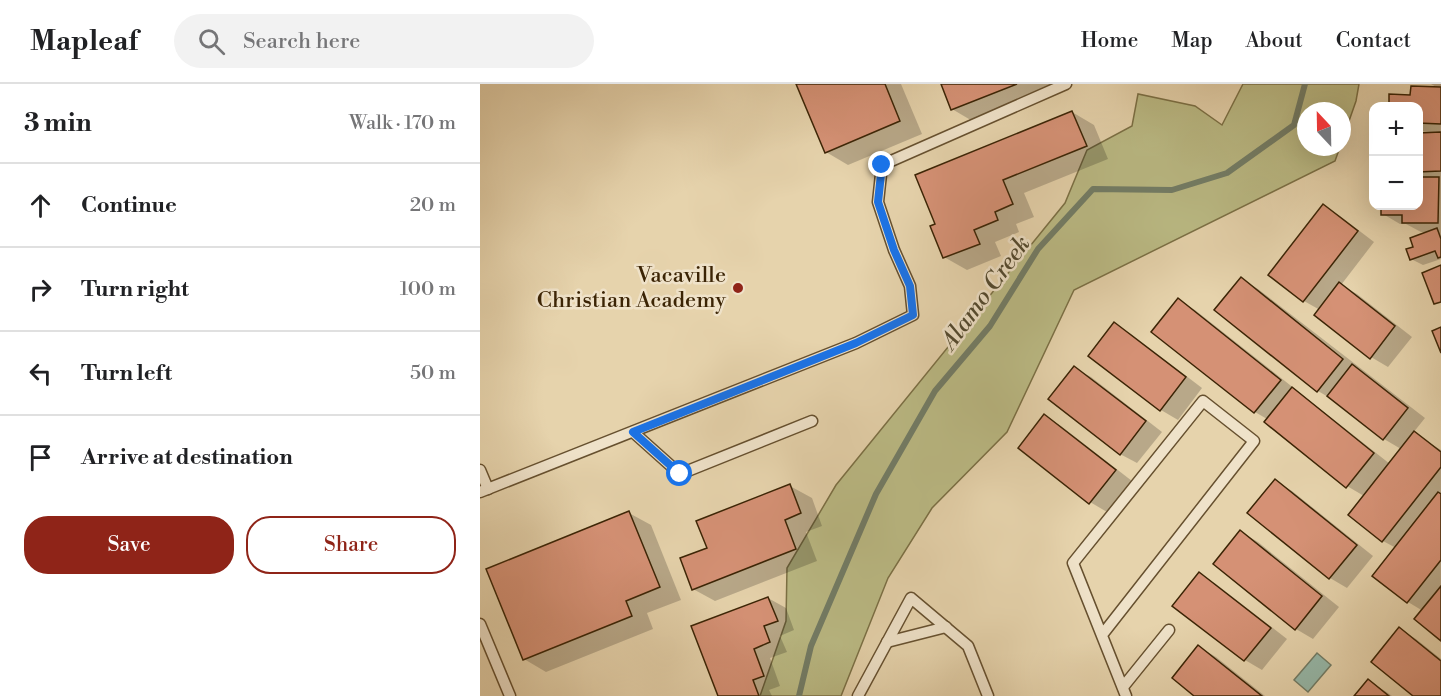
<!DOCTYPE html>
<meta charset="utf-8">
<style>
body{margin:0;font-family:"Libre Bodoni",serif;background:#f2f2f2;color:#202124}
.controls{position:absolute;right:18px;top:18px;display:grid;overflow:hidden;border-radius:12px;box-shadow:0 6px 24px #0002}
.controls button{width:54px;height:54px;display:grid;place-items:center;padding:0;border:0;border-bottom:2px solid #e0e0e0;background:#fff;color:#202124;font:30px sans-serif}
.compass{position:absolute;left:817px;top:18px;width:54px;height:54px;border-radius:50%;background:#fff;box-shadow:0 6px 24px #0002;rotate:338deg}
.stop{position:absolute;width:18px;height:18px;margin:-14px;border:4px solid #1a73e8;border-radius:50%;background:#fff}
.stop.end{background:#1a73e8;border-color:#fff;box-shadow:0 2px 6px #0008}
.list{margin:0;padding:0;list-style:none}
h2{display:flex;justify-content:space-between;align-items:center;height:78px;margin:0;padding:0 24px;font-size:26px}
h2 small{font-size:20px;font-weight:400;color:#757577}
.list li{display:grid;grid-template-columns:39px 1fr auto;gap:18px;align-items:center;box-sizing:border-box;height:84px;padding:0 24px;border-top:2px solid #e0e0e0}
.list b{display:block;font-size:22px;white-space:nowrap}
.list em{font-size:20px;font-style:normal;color:#757577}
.actions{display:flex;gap:12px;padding:18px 24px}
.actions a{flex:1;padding:14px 0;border:2px solid #8f2418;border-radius:24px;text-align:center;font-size:21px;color:#8f2418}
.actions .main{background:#8f2418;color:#fff}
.icon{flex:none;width:33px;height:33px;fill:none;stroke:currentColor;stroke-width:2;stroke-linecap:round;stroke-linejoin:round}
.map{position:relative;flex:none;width:961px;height:612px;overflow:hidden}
header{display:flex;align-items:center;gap:36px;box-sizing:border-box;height:84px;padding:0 30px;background:#fff;border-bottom:2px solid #e0e0e0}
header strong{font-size:28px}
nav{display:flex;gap:33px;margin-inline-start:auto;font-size:21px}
.search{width:420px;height:54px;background:#f2f2f2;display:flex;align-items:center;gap:15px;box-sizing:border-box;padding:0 21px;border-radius:33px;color:#757577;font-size:22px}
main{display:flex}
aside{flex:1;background:#fff}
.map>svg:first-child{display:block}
.green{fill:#bbbb85;stroke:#7b7045;stroke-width:1.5}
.water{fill:#96b8a9;stroke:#727d67;stroke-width:1.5}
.shadow{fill:#0003}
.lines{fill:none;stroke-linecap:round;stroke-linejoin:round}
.stream{stroke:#727d67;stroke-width:6}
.building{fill:#d59175;stroke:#3b2405;stroke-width:1.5}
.service-casing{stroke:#66502f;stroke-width:13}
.service{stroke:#efe2c9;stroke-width:10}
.route{stroke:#1a73e8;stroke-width:8}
.poi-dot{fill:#8f2418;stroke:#efe2c9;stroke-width:2}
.labels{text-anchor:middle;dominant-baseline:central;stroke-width:5;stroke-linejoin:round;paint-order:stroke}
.poi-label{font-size:22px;fill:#3b2405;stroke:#efe2c9;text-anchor:end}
.water-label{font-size:24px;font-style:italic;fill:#52492e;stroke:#efe2c9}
</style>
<header>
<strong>Mapleaf</strong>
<div class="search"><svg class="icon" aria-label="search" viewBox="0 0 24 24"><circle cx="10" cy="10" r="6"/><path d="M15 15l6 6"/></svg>Search here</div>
<nav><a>Home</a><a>Map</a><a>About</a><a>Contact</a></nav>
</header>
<main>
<aside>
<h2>3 min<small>Walk · 170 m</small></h2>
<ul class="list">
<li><svg class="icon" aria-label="ahead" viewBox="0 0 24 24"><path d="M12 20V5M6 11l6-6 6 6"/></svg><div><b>Continue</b></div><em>20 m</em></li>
<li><svg class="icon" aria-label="right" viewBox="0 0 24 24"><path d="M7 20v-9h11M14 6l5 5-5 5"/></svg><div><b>Turn right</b></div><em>100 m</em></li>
<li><svg class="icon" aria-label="left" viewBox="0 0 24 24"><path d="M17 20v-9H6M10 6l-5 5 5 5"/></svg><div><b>Turn left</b></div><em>50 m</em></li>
<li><svg class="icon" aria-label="arrive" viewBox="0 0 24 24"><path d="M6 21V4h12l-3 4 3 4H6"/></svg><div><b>Arrive at destination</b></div></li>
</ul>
<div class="actions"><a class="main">Save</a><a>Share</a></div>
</aside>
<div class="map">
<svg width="961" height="612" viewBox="0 0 961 612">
<rect width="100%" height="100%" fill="#e6d3ac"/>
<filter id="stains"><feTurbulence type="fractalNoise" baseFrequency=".00333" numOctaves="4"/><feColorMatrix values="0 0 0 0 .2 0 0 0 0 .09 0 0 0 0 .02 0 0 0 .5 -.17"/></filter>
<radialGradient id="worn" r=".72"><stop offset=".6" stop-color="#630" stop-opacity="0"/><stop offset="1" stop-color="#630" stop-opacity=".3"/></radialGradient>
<path class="green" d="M763 0H879L876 17 862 57V27H826V63H860L855 77 594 206 527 348 452 424 408 494 361 612H280L306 537 307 484 356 401 585 119 607 66 652 42 658 10 715 22 742 41Z"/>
<path class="water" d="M837 569 851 581 828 608 814 596Z"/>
<g class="shadow">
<path d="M317 0H421L442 50 368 81 346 68Z"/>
<path d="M462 0H575L494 38 472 25Z"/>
<path d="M951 0H961V175L943 181 931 175 935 164 949 148H941L926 140H920L903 130V122H938V51L951 50V48L938 47V22H910L911 12 932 13 958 4Z"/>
<path d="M592 28 614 41 628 75 544 109 554 133 536 140 539 148 515 158 521 172 487 186 464 173 452 143Z"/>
<path d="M843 122 860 132 894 158 861 201 877 210 932 253 908 283 891 273 840 226 824 217Z"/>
<path d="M761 195 778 205 945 334 933 349 961 366V555L943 527 928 518 916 464 903 457 884 412 867 402 787 335 775 328 673 247 698 216 715 226 910 380 921 365 904 355 855 317 838 307Z"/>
<path d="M634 240 651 250 722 304 698 336 681 326Z"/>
<path d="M594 284 611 293 682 348 657 379 640 370Z"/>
<path d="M564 332 581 342 652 397 627 428 610 418Z"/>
<path d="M795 397 812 407 893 472 867 504 850 494Z"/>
<path d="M310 402 332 414 342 442 326 448 337 477 235 517 213 505 229 464Z"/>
<path d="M149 429 171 441 201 516 167 529 173 545 66 588 44 575Z"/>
<path d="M761 448 778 458 859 523 833 555 816 545Z"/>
<path d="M719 490 736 500 807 555 782 586 765 576 694 522Z"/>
<path d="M288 514 306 524 314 546 300 552 307 568 290 574 300 602 289 606 292 612H239Z"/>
<path d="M919 545 936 555 961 575V612H936Z"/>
<path d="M719 563 736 573 785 612H716Z"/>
<path d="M888 597 905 607 912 612H875Z"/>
</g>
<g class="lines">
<path class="stream" d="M319 612 331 562 396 410 455 307 510 242 558 165 613 105 692 106 747 89 814 41 825 0"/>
</g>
<g class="building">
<path d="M316 0H405L420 37 345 69Z"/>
<path d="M461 0H537L471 26Z"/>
<path d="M931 2 961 3V40L938 39V22H909V10L930 11Z"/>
<path d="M592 27 607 62 523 96 533 120 515 128 518 136 494 146 500 160 463 174 450 142 455 140 435 91Z"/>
<path d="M961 48V87L938 88V49Z"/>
<path d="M938 93H959L958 139H922V131H901V122H938Z"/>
<path d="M843 120 878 147 823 218 788 191Z"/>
<path d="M957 144 961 155V173L958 174 955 167 930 176 926 165 933 163 930 154Z"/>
<path d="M961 181V218L954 220 942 189Z"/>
<path d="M761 193 863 275 837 308 734 226Z"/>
<path d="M859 198 915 242 890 275 834 231Z"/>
<path d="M698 214 801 296 774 329 671 248Z"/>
<path d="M634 238 706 293 680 327 608 272Z"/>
<path d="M961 243V269L952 247Z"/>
<path d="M872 280 928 324 903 356 847 312Z"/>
<path d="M594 282 666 337 640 371 568 315Z"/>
<path d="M812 303 894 369 866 404 784 338Z"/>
<path d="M564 330 636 386 609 420 538 364Z"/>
<path d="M934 347 961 368V383L902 458 868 431Z"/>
<path d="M795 395 877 461 849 495 767 429Z"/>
<path d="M310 400 321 429 305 436 316 465 212 506 200 474 227 464 216 437Z"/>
<path d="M958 408 961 410V476L927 519 892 492Z"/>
<path d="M149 427 180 503 146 517 152 532 43 576 6 485Z"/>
<path d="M760 446 842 512 815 546 733 480Z"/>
<path d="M719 488 791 544 764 577 692 522Z"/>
<path d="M961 502V557L934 535Z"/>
<path d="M288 513 298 537 284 542 290 558 274 565 284 592 273 596 279 612H238L211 542Z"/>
<path d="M919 543 961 577V612H933L891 578Z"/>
<path d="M718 561 782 612H714L692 594Z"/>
<path d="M888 595 909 612H874Z"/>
</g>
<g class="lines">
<g class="service-casing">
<g id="service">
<path d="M153 348 200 390 332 337"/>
<path d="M0 386 8 405"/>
<path d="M0 408 376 259 433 231 430 202 414 166 398 118 402 81 586 0"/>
<path d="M0 540 30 612"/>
<path d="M622 551 774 357 723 317 593 479 646 612"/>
<path d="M407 558 466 543"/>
<path d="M643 603 689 546"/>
<path d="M378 612 431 514 488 562 508 612"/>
</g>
</g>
<use href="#service" class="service"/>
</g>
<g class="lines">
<path class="route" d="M200 390 153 348 376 259 433 231 430 202 414 166 398 118 402 81"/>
</g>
<circle class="poi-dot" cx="258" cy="204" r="6"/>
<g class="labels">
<g class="poi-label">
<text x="246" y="191">Vacaville<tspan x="246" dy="25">Christian Academy</tspan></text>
</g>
<g class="water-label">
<text transform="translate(506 209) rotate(-54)">Alamo Creek</text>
</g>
</g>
<rect width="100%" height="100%" filter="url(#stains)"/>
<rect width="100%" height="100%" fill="url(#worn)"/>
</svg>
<div class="controls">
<button>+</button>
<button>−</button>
</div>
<svg class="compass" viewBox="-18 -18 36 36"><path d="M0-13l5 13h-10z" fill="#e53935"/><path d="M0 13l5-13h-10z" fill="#757577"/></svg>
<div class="stop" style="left:200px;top:390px"></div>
<div class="stop end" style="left:402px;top:81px"></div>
</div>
</main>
